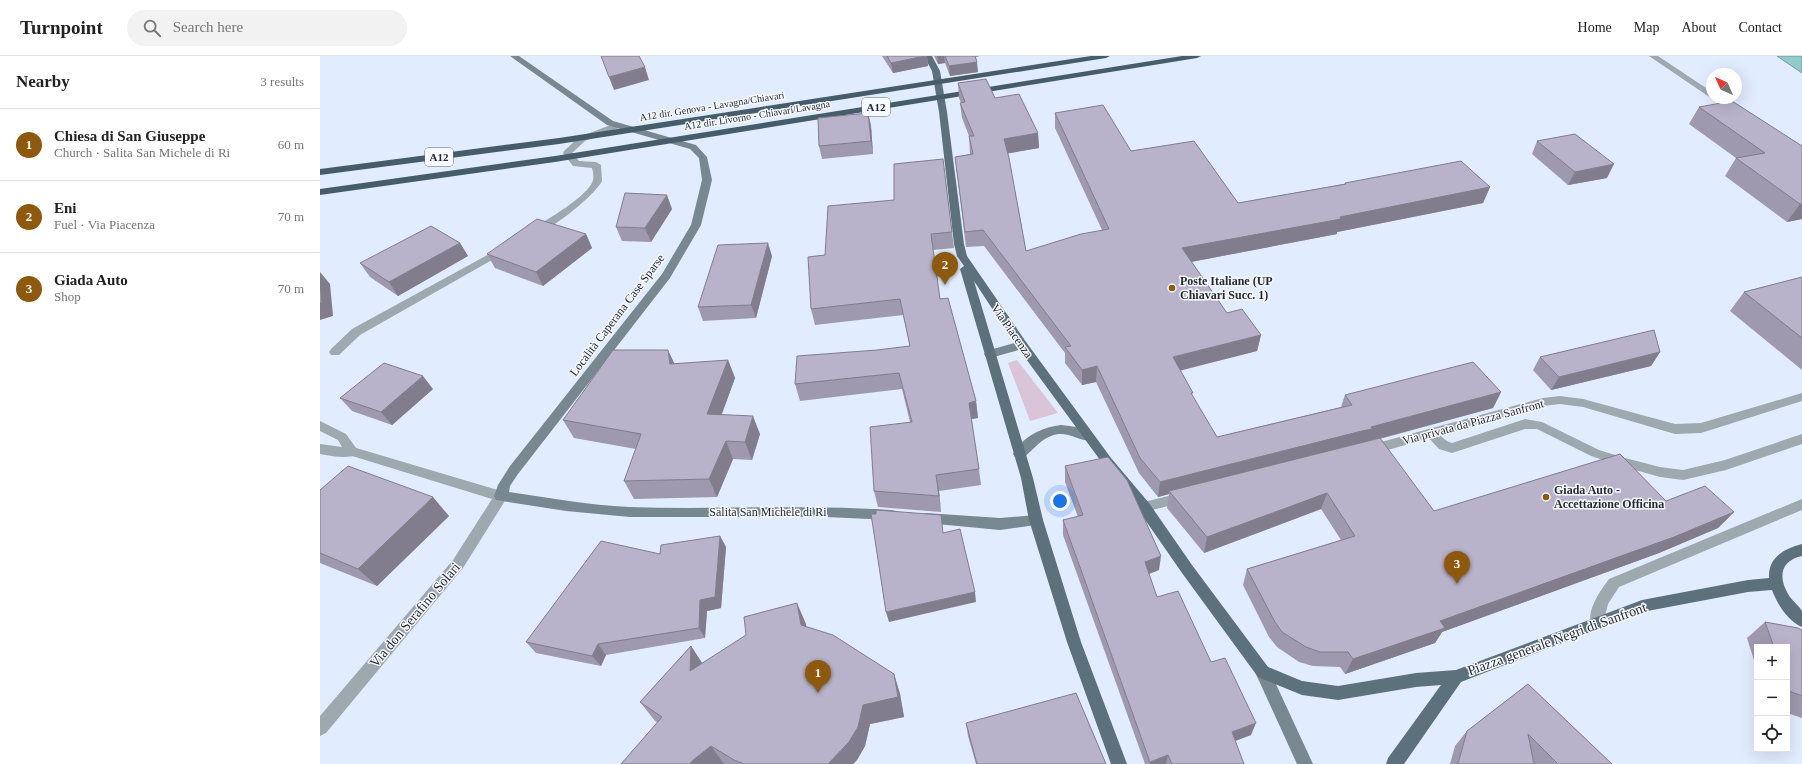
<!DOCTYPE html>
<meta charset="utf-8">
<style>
body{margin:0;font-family:"Times New Roman",serif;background:#f2f2f2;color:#222}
.controls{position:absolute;right:12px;bottom:12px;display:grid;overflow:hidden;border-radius:0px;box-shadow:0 4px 16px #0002}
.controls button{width:36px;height:36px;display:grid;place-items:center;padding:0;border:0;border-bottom:1px solid #e0e0e0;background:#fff;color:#222;font:20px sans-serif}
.compass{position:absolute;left:1386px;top:12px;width:36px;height:36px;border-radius:50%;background:#fff;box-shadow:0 4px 16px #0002;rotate:315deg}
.you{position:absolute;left:740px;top:445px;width:14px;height:14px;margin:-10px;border:3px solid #fff;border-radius:50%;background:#1a73e8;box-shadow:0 0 0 6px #1a73e833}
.badge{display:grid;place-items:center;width:26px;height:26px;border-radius:50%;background:#8e590c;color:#fff;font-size:13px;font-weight:700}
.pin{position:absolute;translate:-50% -33px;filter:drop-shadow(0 1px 2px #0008)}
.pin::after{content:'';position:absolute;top:21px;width:14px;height:12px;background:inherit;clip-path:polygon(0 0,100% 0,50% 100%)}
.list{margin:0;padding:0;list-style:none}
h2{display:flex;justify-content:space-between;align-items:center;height:52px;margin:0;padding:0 16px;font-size:17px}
h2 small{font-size:13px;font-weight:400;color:#767676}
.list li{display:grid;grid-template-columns:26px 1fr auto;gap:12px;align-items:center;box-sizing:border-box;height:72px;padding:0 16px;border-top:1px solid #e0e0e0}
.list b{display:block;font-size:15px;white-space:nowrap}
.list p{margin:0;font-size:13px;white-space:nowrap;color:#767676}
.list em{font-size:13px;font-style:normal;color:#767676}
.icon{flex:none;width:22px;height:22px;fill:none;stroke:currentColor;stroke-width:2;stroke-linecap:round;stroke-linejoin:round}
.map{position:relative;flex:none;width:1482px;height:708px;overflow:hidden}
header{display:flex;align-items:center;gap:24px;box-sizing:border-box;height:56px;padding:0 20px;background:#fff;border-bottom:1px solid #e0e0e0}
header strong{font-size:19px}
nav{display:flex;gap:22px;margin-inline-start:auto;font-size:14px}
.search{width:280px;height:36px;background:#f2f2f2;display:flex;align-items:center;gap:10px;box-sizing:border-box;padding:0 14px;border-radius:22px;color:#767676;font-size:15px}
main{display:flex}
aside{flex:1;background:#fff}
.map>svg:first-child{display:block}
.green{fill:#dac4d8}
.water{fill:#92cbcc;stroke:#719b9e}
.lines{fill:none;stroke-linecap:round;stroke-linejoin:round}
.lane{fill:#9da9af;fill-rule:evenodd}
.street{fill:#9da9af;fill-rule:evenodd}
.secondary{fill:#788891;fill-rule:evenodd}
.primary{fill:#5d717c;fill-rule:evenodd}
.highway{fill:#465d69;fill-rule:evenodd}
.wall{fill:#9e99ae}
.shaded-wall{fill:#817d8d}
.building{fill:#b8b2ca;stroke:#817d8d}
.poi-dot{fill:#8e590c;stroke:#f6f9fe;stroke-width:1.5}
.labels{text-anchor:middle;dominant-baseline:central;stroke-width:3;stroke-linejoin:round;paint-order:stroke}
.far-street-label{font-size:10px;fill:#252a32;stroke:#f6f9fe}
.shield{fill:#f6f9fe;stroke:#64686f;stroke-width:1}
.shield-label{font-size:11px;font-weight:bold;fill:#252a32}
.poi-label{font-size:12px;font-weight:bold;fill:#252a32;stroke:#f6f9fe;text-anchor:start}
.street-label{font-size:12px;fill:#252a32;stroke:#f6f9fe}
.near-street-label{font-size:14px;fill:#252a32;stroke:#f6f9fe}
</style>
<header>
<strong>Turnpoint</strong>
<div class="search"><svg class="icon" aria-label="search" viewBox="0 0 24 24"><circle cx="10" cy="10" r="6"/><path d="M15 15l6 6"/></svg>Search here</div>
<nav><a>Home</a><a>Map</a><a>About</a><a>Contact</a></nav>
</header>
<main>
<aside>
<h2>Nearby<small>3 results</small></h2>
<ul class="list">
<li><span class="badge">1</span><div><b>Chiesa di San Giuseppe</b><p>Church · Salita San Michele di Ri</p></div><em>60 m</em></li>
<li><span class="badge">2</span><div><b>Eni</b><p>Fuel · Via Piacenza</p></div><em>70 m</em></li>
<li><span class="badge">3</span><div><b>Giada Auto</b><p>Shop</p></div><em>70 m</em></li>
</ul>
</aside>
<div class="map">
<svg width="1482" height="708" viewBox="0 0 1482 708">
<rect width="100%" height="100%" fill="#e2ecff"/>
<path class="green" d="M697 304 738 357 710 365 688 307Z"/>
<path class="water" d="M1457 0H1482V17Z"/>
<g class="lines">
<g class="lane">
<path d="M1329 0H1338L1392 36V42H1402L1420 55 1416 58 1413 57Z"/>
<path d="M296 67 300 70 299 72 265 85 252 97 259 105 276 106 281 109 282 125C276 138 225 181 212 177L210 175 212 173C225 165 270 139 273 124 274 120 273 116 272 112L253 110 243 97 244 95 259 81Z"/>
<path d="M182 191 186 192 187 194 186 196 40 279 19 299H11L9 296 11 293 32 273Z"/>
<path d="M1205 363 1222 366 1279 394 1305 402 1340 411 1363 414 1405 404 1482 378V388L1406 414 1363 424 1340 421 1301 410 1271 400 1217 373H1205L1132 397 1119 393 1104 377 1106 374C1117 370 1121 385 1132 387Z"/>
<path d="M0 365 26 378 39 396 37 399C26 403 11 400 0 398V388L22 391 18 384 0 375Z"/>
<path d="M1482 443V454L1299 531 1288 548 1282 572 1277 574 1272 572C1265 556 1280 535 1289 523Z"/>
</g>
<g class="street">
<path d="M1482 337V345L1381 377 1355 378 1263 351 1240 348 1223 350 1050 399 1046 397 1044 394 1046 391 1050 389 1223 342 1240 340 1263 343 1355 368 1381 367Z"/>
<path d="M33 391 181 435 186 436 188 440 143 512 6 677 0 680V660L133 504 172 443 29 399 27 396 29 393Z"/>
<path d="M864 436 869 437 871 441 869 445 824 456 819 455 817 451 819 447 824 446Z"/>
</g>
<g class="secondary">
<path d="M190 0H199L293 65 376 89 387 101 392 124 381 169 350 222 198 418 190 430 189 436C229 442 269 449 309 451 397 454 484 448 571 454L576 455 578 459 576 463 571 464 506 461H310L246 455 176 444 174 440 178 429 190 410 342 218 371 169 382 124 379 102 370 93 287 69Z"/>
<path d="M702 285 706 286 708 289 706 292 670 302 666 301 664 298 666 295Z"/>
<path d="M741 369C751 370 770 372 775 381L773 384C761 388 748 373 731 380 717 386 714 394 704 401 701 403 698 402 695 401L693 398C702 381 722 371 741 369Z"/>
<path d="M606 457 680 462 716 459 721 460 723 464 721 468 716 469 680 474 606 467 601 466 599 462 601 458Z"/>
<path d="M943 609 948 611 993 708H977L935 616 938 611Z"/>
</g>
<path class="primary" d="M604 0H612L620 15 627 56 644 188 647 200 706 286 791 402 829 447 872 509 948 611 982 625 1018 630 1096 617 1136 614 1322 544 1428 524 1449 522C1448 501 1464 493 1482 488V500C1459 505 1458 523 1470 541 1473 545 1479 550 1482 555 1482 559 1482 566 1482 571 1468 565 1457 548 1452 534L1428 536 1322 556 1141 626 1084 708H1066L1068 702 1121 629 1096 631 1018 644 982 639 938 621 862 517 819 455 783 408 698 292 654 225 713 422 723 464 761 586 807 708H791L747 586 709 464 701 422 640 213 644 210 637 200 634 188 619 56 612 15Z"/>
<g class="highway">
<path d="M771 0H790L786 2 239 88 0 119V113L239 82Z"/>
<path d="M862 0H881L877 2 235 106 0 139V133L235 100Z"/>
</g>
</g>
<g class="wall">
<path d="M562 0H607L608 10 573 17Z"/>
<path d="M614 0H658L659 1H655L658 16 630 20 625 7 618 8Z"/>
<path d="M638 27 675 42 718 77 719 92 688 97 706 195 782 174 735 72V57L918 147 1024 128 1025 127 1170 131 1163 147 1017 176V178L871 206 907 257 941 279 937 295 860 314 872 340 897 381 1021 351 1025 339 1181 336 1173 352 1060 383 1114 455 1346 445 1414 456 1398 472 1339 497 1122 576 1115 587 1025 618 1020 611 993 610 979 606 957 591 949 581 923 529 927 513 1021 484 1001 453 884 497 847 452 849 438 838 441 819 417 776 326 762 329 745 307V297L664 190 646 191 635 101 650 98 649 80 642 62 640 47H641L639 42Z"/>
<path d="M1379 51 1482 90V163L1467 166 1405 120 1416 102 1369 68Z"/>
<path d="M548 57 551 70 553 98 502 103 499 90Z"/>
<path d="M1217 85 1287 122 1248 129 1212 98Z"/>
<path d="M623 103 634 192 613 194 620 243 656 345 658 362 651 363 659 413 661 429 619 435 621 456 558 451 554 435 590 366 582 333 480 345 475 328 557 294 590 290 583 259 495 269 491 253 505 199 574 144Z"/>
<path d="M352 153 331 186 302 185 296 171Z"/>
<path d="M266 178 272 192 223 230 175 212 167 198Z"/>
<path d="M140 187 148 200 78 240 50 221 40 207Z"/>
<path d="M452 200 436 262 383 265 378 251Z"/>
<path d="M1482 221V314L1410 255 1424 236Z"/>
<path d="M1340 296 1331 310 1231 334 1213 314 1220 301Z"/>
<path d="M408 304 415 322 402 358 440 378 432 404 413 403 397 441 314 443 304 425 316 393 254 382 243 364 354 308Z"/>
<path d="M113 333 72 369 32 355 20 342Z"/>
<path d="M745 410 839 514 829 518 837 541 891 606 931 679 915 685 924 708H825L743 479V464L758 461 745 426Z"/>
<path d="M0 434 129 460 57 530 0 507Z"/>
<path d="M400 480 406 491 401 552 387 555 385 582 286 599 281 610 216 597 206 586Z"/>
<path d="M1445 566 1482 574V662L1467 657V591H1437V614L1427 582Z"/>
<path d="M486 568V571L574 618 580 638 584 661 550 668 545 690 537 704 533 708H301L338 667 335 665 320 646 371 590 382 607Z"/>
<path d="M1208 628 1292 708H1130L1135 690 1147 675Z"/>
<path d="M646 667 786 708H656L648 680Z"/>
</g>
<g class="shaded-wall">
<path d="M607 0 608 10 573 17 571 7Z"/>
<path d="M617 0H624L625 7 618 8Z"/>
<path d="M657 6 658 16 630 20 629 10Z"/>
<path d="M325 11 329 24 294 34 289 21Z"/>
<path d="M548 57 551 70 553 98 551 85Z"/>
<path d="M718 77 719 92 685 98 684 83Z"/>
<path d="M1294 108 1287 122 1248 129 1255 116Z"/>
<path d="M1170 131 1163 147 1017 176V178L860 208 862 192Z"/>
<path d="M347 139 352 153 331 186 325 172Z"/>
<path d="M1480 148H1482V163L1467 166Z"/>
<path d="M266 178 272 192 223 230 216 216Z"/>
<path d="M140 187 148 200 78 240 69 226Z"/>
<path d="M448 187 452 200 436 262 431 249Z"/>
<path d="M0 216 10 228 13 260 0 264Z"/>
<path d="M941 279 937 295 851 317 853 301Z"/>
<path d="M348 294 357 313 350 308Z"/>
<path d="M1340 296 1331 310 1231 334 1239 321Z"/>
<path d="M408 304 415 322 395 376 387 358Z"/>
<path d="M777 310 776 326 762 329V314Z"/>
<path d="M103 320 113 333 72 369 61 356Z"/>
<path d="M1181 336 1173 352 1046 386 849 435V438L838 441 840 426 1051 371Z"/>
<path d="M656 345 658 362 651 363 649 347Z"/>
<path d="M433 360 440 378 432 404 425 386Z"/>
<path d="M406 385 413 403 397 441 389 423Z"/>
<path d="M616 419 619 435 621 456 619 440Z"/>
<path d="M1007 437 1001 453 884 497 887 481Z"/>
<path d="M113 441 129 460 57 530 38 513Z"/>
<path d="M1414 456 1398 472 1339 497 1122 576 1115 587 1025 618 1033 603 1120 565Z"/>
<path d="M400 480 406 491 401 552 387 555 385 582 379 572 380 544Z"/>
<path d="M841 500 839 514 823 520 825 506Z"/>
<path d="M655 536 656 546 569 566 566 556Z"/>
<path d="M477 547 486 568 490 590 481 569Z"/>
<path d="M278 588 286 599 281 610 272 600Z"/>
<path d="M371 590 384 610 370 615Z"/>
<path d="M574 618 580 638 584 661 550 668 545 690 537 704 533 708H508L543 649Z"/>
<path d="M936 667 931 679 907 688 912 676Z"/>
<path d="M391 690 404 708H370L372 705Z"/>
<path d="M848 699 846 708H830V706Z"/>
</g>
<g class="building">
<path d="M281 0H319L325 11 289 21Z"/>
<path d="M567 0H605L571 7Z"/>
<path d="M625 0H655L657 6 629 10Z"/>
<path d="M666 23 675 42 699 38 718 77 684 83 689 102 706 195 761 178 789 173 735 57 783 49 811 95 874 85 918 147 1026 128 1025 127 1141 105 1170 131 1020 161 1021 163 862 192 907 257 922 253 941 279 853 301 873 337H871L897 381 1032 349 1025 339 1153 306 1181 336 1051 371 1052 373 1042 375 840 426 820 402 777 310 762 314 745 291 751 290 663 174 645 176 635 101 653 98 649 80H654L640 47 645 46 638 27Z"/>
<path d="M1412 45 1482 90V148H1480L1416 102 1445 97 1379 51Z"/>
<path d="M548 57 551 85 499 90 498 62Z"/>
<path d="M1255 78 1294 108 1255 116 1217 85Z"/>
<path d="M623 103 632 176 611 178 620 243 628 242 656 345 649 347 659 413 616 419 619 440 554 435 550 371 592 366 579 317 475 328 477 300 557 294 590 290 580 243 491 253 488 201 505 199 508 150 574 144V108Z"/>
<path d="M305 137 347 139 325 172 296 171Z"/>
<path d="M217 163 266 178 216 216 167 198Z"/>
<path d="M111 170 140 187 69 226 40 207Z"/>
<path d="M448 187 431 249 378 251 398 189Z"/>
<path d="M1482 221V282L1424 236Z"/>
<path d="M0 224 2 247H0Z"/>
<path d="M1334 274 1340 296 1239 321 1220 301Z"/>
<path d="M293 294H348L350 308 408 304 387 358 433 360 425 386 406 385 389 423 304 425 321 378 243 364Z"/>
<path d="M64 307 103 320 61 356 20 342Z"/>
<path d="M1060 382 1114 455 1300 398 1346 445 1385 430 1414 456 1354 481 1120 565 1125 572 1033 603 1028 596H1000L986 591 962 576 955 566 927 513 1035 480 1007 437 887 481 849 435Z"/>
<path d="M788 401 807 424 841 500 825 506 837 541 858 535 891 606 905 602 936 667 912 676 924 708H852L848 699 830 706 743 464 763 459 745 410Z"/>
<path d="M28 410 113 441 38 513 0 497V434Z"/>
<path d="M556 454 621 459 623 477 640 473 655 536 566 556 551 458H556Z"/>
<path d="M400 480 395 541 380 544 379 572 278 588 272 600 206 586 281 485 340 498 341 489Z"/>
<path d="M477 547 481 569 513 579 574 618 578 641 543 649 538 671 529 686 508 708H424L414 704 391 690 372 705 370 708H301L342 661 320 646 371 590 370 615 426 579 424 561Z"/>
<path d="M1445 566 1478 572 1482 574V640L1469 635 1467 630V591H1454Z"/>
<path d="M1208 628 1292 708H1238L1208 678 1214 708H1138L1147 675Z"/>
<path d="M756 637 786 708H657L646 667Z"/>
</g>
<g class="poi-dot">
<circle cx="852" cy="232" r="4"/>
<circle cx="1226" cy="441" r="4"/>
</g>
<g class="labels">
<g class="far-street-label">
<text transform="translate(392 50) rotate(-9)">A12 dir. Genova - Lavagna/Chiavari</text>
<text transform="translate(437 59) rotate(-9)">A12 dir. Livorno - Chiavari/Lavagna</text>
</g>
<g class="shield">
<rect x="542" y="42" width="28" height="18" rx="3"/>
<rect x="105" y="92" width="28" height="18" rx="3"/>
</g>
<g class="shield-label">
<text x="556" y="51">A12</text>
<text x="119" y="101">A12</text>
</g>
<g class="poi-label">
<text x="860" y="225">Poste Italiane (UP<tspan x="860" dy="14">Chiavari Succ. 1)</tspan></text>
<text x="1234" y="434">Giada Auto -<tspan x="1234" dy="14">Accettazione Officina</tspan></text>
</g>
<g class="street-label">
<text transform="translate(297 259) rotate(-53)">Località Caperana Case Sparse</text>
<text transform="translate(692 275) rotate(55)">Via Piacenza</text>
<text transform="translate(1153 366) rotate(-15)">Via privata da Piazza Sanfront</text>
<text x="448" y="456">Salita San Michele di Ri</text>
</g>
<g class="near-street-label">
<text transform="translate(95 559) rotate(-50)">Via don Serafino Solari</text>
<text transform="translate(1237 583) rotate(-20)">Piazza generale Negri di Sanfront</text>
</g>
</g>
</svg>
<div class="controls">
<button>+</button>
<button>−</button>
<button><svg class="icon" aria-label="locate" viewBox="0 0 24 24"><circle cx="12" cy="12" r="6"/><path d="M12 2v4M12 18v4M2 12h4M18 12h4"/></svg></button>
</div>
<svg class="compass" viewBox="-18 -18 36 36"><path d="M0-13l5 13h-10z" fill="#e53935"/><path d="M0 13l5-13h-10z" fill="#767676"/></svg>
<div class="you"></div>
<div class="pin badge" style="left:498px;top:637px">1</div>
<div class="pin badge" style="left:625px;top:229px">2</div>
<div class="pin badge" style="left:1137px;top:528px">3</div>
</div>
</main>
